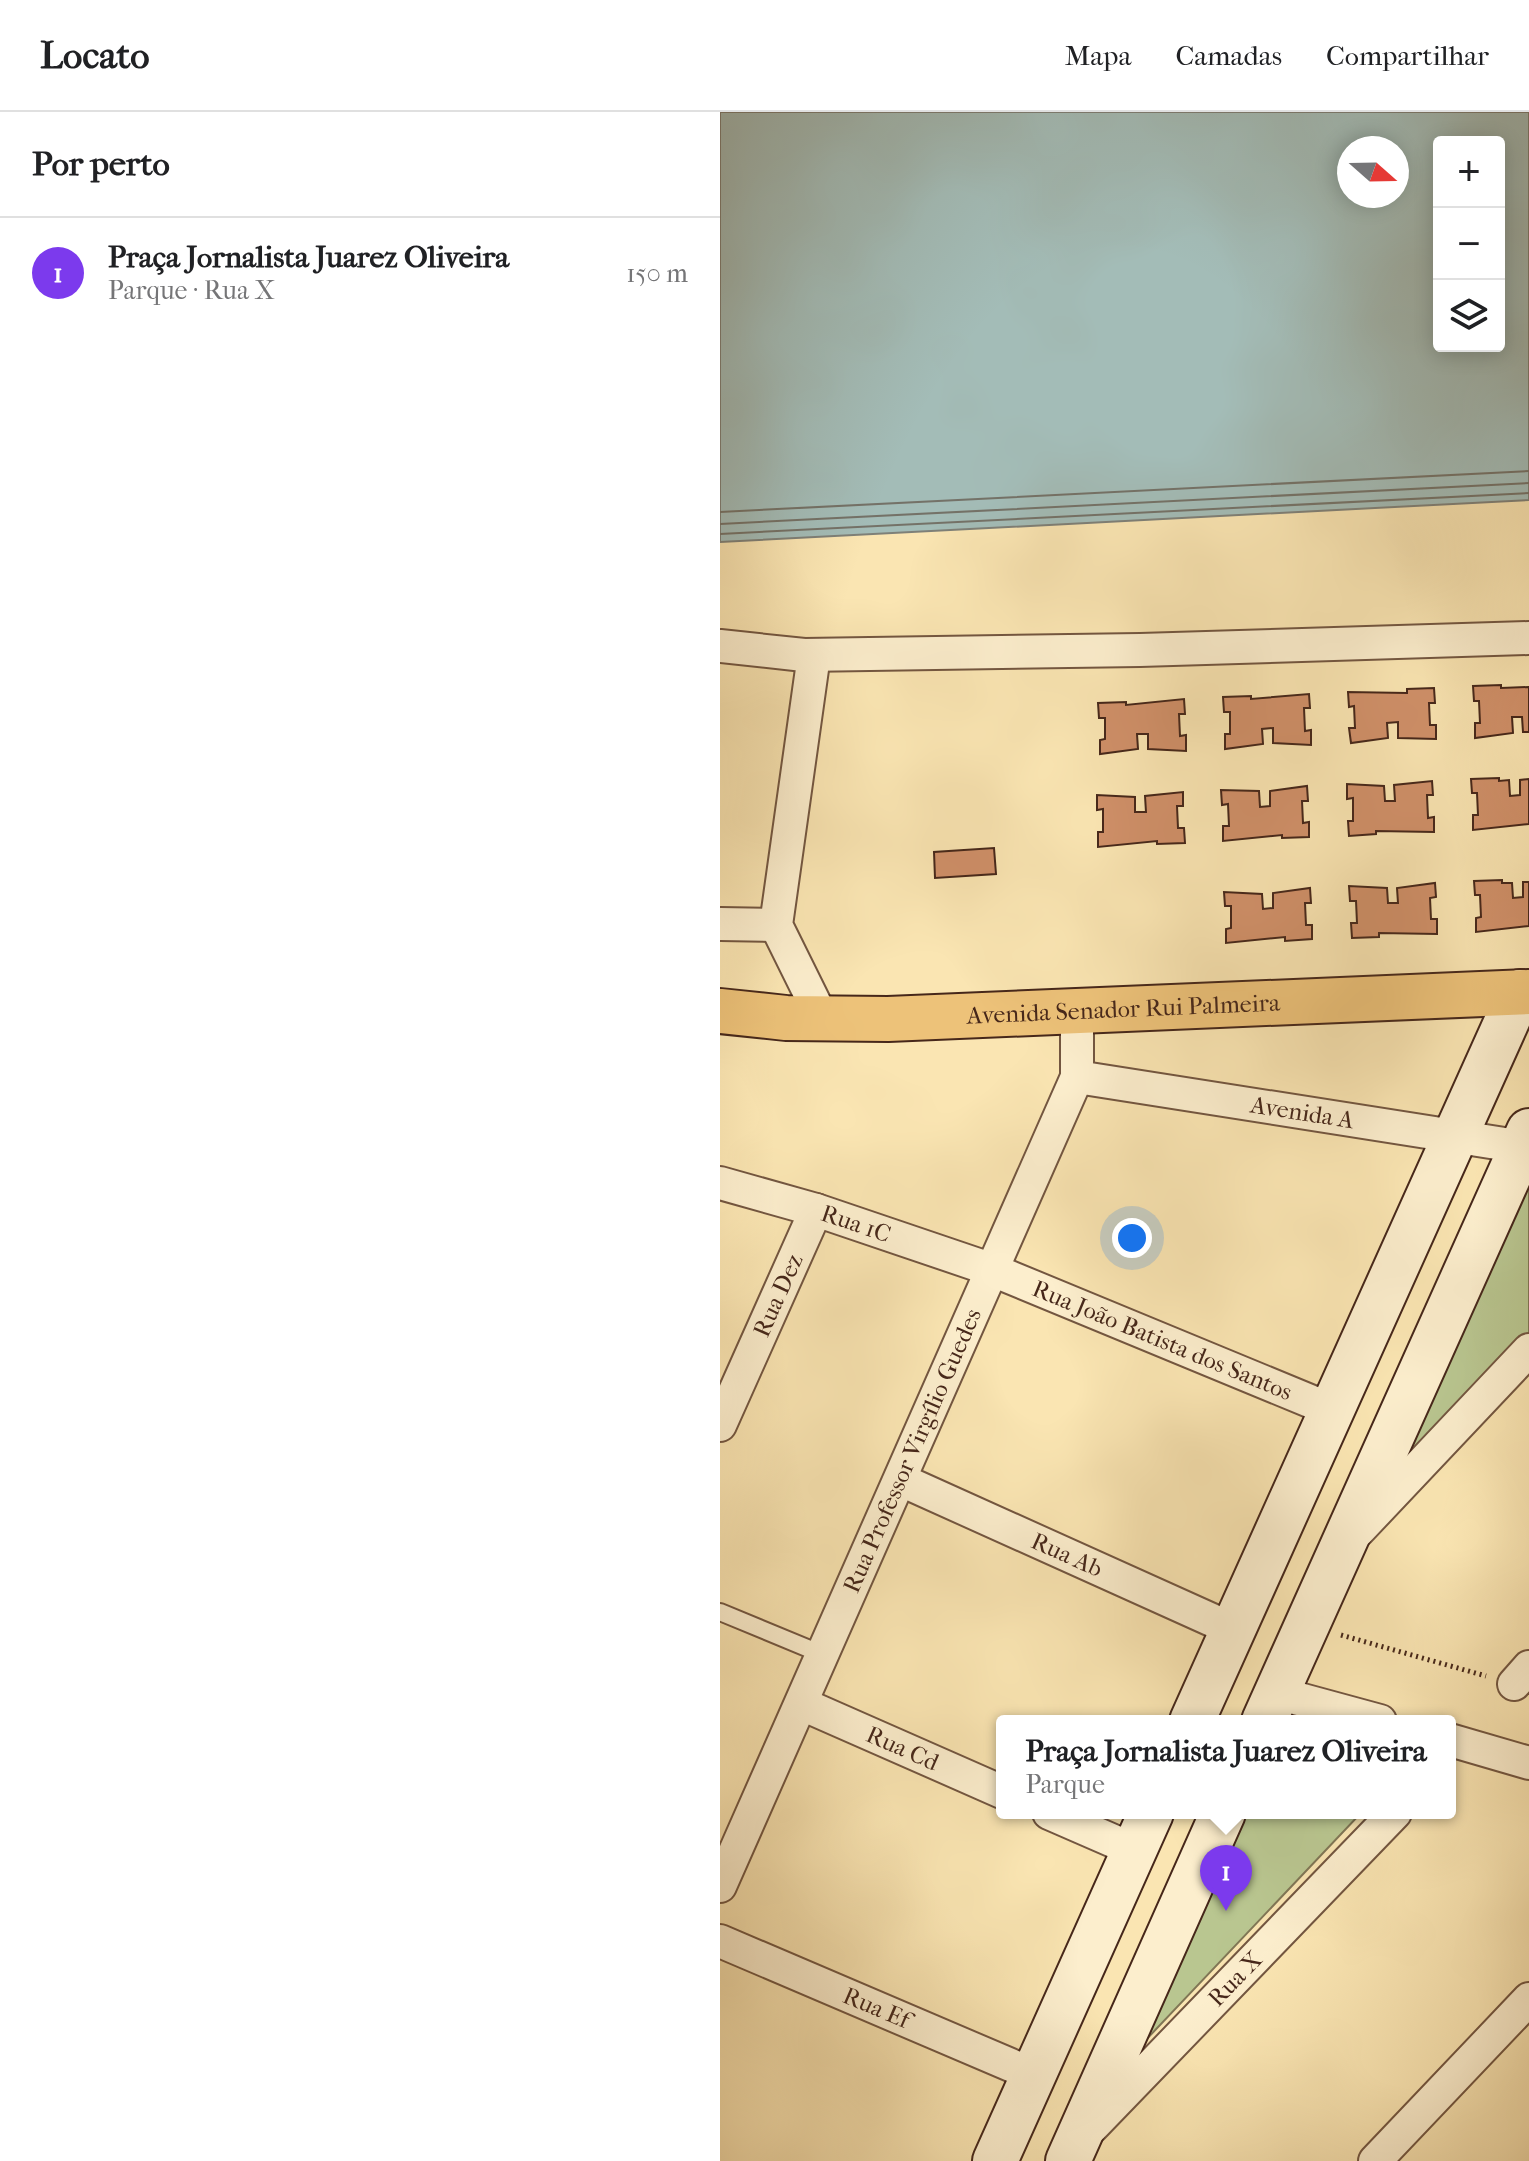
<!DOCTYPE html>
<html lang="pt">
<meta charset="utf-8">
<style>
body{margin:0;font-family:"IM FELL French Canon",serif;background:#f2f2f2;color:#202124}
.controls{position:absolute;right:24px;top:24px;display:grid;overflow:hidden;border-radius:8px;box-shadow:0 4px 20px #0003}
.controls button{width:72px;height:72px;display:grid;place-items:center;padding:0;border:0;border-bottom:2px solid #e0e0e0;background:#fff;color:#202124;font:40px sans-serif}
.compass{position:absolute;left:617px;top:24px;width:72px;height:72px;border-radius:50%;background:#fff;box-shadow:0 4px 20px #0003;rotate:110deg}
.you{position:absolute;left:412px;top:1126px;width:28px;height:28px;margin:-20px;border:6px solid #fff;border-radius:50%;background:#1a73e8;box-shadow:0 0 0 12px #1a73e833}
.badge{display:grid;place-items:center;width:52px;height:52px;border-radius:50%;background:#7c3aed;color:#fff;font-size:26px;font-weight:700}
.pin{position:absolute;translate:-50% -66px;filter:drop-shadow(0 2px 4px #0008)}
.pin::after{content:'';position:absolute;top:42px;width:28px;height:24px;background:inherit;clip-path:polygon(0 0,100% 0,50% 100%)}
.popup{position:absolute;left:276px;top:1603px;width:460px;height:104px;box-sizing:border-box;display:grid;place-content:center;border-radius:8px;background:#fff;filter:drop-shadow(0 2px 6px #0005);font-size:26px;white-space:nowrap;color:#757577}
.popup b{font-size:30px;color:#202124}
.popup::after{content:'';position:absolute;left:50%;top:100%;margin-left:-16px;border:16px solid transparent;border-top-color:#fff}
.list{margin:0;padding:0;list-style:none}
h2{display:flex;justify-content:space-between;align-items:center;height:104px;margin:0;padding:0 32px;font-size:34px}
h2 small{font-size:26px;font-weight:400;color:#757577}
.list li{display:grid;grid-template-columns:52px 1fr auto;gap:24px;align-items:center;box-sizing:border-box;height:112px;padding:0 32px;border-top:2px solid #e0e0e0}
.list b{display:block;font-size:30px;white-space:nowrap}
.list p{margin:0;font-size:26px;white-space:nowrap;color:#757577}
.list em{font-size:26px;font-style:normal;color:#757577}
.icon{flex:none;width:44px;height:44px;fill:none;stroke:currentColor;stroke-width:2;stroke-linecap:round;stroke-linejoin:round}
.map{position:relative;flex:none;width:809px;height:2049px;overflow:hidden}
header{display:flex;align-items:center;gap:48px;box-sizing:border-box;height:112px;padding:0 40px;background:#fff;border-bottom:2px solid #e0e0e0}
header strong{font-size:38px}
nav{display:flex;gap:44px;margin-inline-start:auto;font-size:28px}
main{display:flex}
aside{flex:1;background:#fff}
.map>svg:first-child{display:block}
.green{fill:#b9c690;stroke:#807655;stroke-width:2}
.water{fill:#a3bcb7;stroke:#7e8078;stroke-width:2;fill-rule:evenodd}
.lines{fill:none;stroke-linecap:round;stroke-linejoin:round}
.shore{stroke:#747268;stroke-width:2}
.building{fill:#d09069;stroke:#46271a;stroke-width:2}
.lane-casing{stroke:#735640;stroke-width:20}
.street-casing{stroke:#735640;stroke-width:36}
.secondary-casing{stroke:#46271a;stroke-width:48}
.primary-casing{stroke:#46271a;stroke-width:48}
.path{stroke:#46271a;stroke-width:5;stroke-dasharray:2 4;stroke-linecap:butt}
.lane{stroke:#fceecd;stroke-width:16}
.street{stroke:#fceecd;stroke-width:32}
.secondary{stroke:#fceecd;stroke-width:44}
.primary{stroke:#edc279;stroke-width:44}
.labels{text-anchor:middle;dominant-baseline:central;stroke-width:6;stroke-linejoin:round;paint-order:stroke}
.street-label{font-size:24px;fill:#46271a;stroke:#fceecd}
</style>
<header>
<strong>Locato</strong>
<nav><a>Mapa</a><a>Camadas</a><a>Compartilhar</a></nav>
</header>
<main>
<aside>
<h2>Por perto<small></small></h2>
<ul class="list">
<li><span class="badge">1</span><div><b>Praça Jornalista Juarez Oliveira</b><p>Parque · Rua X</p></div><em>150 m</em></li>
</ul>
</aside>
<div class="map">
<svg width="809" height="2049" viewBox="0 0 809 2049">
<rect width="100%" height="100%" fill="#fae5b2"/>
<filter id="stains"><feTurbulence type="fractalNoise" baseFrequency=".0025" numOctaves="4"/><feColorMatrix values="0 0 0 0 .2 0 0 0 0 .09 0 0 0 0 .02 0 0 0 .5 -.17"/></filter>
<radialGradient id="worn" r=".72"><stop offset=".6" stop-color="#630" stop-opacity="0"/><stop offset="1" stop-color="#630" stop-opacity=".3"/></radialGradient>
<g class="green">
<path d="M809 1052V1221L649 1389Z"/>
<path d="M509 1701H641L386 1970Z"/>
</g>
<path class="water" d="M0 0H809V388L0 430ZM719 30H779V234H719ZM629 36H677V84H629Z"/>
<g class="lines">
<g class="shore">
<path d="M0 400 809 359"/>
<path d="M0 412 809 371"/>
<path d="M0 422 809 381"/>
</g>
</g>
<g class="building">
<path d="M781 573V576L809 575V620H803L802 605H792L793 621 755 626V611H760L759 589H754L753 574Z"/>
<path d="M714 576 715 591H709L710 613H716V627L678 626V610L667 611 668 626 631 631 629 616H635L634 594 629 595 628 580 687 581V577Z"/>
<path d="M589 582 590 596H584L585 619 591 618V633L553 631V616L542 617 543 632 505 637V622H510V600H504L503 585 531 584V587Z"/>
<path d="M464 587 465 602H459L460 624 466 623V639L428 637V622H417L418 637 380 642V628L385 627V606H379L378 591 406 590V593Z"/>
<path d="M779 666V669L789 668 790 684 800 683V668L809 667V712L753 718V703H758L757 681H752L751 667Z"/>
<path d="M712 669 713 683H707L708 706 714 705V720L656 719V722L629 724 628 709H633V686L627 687V672L664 674 665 689H675L674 673Z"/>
<path d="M587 674 588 689H582L583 711 589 710V725L562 726V723L503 729V714H509L508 692 502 693 501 678 539 679 540 695 550 694V679Z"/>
<path d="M463 680V694H457L458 716H464L465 731 437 732V729L378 735V720H383V697L377 698V683L415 685V700H426L425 684Z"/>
<path d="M274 736 276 762 215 766 214 740Z"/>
<path d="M782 768V771H792L793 786 803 785V770H809V814L756 820V806L761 805 760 783H755L754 769Z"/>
<path d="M715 771 716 785 710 786 711 807H717V822L659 821V825L632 826 631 811H637L636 789H630L629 774 667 776 668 791H678L677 776Z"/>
<path d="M590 776 591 791H585L586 813H592V827L565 829V825L506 831V817L511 816V794H505L504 780 542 782 543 797 553 796V781Z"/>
</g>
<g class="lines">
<g class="lane-casing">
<path id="lane" d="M0 1500 104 1543"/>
</g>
<g class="street-casing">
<g id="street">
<path d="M0 534 84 543 420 538 809 526"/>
<path d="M94 543 56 813 102 906"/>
<path d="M0 812 56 813"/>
<path id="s1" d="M357 965 809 1036"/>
<path id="s2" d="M0 1071 96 1098 270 1157 614 1299"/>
<path id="s3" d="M0 1313 96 1098"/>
<path id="s4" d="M181 1368 514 1518"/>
<path d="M638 1419 809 1238"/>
<path d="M794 1572 809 1555"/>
<path d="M557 1581 660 1609"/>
<path id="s5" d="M82 1592 282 1680"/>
<path d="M730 1628 809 1651"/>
<path d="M329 1701 414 1738"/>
<path id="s6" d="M0 1774 357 965V899"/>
<path id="s7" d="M0 1829 314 1963"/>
<path id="s8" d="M372 2015 675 1701"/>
<path d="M655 2049 809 1887"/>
</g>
</g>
<g class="secondary-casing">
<g id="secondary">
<path d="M472 1609 800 880"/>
<path d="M544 1609 809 1019"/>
<path d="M275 2049 431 1701"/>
<path d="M348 2049 503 1701"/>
</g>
</g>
<g class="primary-casing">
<g id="primary">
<path id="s9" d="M0 899 66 906 168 907 809 880"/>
</g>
</g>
<path class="path" d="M621 1523 766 1564"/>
<use href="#lane" class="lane"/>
<use href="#street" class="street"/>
<use href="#secondary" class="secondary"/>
<use href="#primary" class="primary"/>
</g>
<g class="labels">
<g class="street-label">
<text stroke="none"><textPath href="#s9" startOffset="404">Avenida Senador Rui Palmeira</textPath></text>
<text stroke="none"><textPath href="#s1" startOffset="228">Avenida A</textPath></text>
<text stroke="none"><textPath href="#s2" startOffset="142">Rua 1C</textPath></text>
<text stroke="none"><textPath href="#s3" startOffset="142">Rua Dez</textPath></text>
<text stroke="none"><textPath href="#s2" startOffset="470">Rua João Batista dos Santos</textPath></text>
<text stroke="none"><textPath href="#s6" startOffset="476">Rua Professor Virgílio Guedes</textPath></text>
<text stroke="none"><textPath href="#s4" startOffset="182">Rua Ab</textPath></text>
<text stroke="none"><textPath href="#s5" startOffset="110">Rua Cd</textPath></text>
<text stroke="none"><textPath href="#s8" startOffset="206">Rua X</textPath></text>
<text stroke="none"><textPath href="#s7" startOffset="170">Rua Ef</textPath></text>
</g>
</g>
<rect width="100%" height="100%" filter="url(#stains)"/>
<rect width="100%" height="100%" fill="url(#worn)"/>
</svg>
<div class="controls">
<button>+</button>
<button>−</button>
<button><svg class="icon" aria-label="layers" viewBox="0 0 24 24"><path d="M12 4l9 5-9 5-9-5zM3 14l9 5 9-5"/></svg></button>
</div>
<svg class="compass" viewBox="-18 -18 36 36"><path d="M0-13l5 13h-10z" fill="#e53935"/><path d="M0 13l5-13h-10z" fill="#757577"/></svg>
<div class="you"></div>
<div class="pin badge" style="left:506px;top:1799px">1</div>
<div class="popup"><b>Praça Jornalista Juarez Oliveira</b>Parque</div>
</div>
</main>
